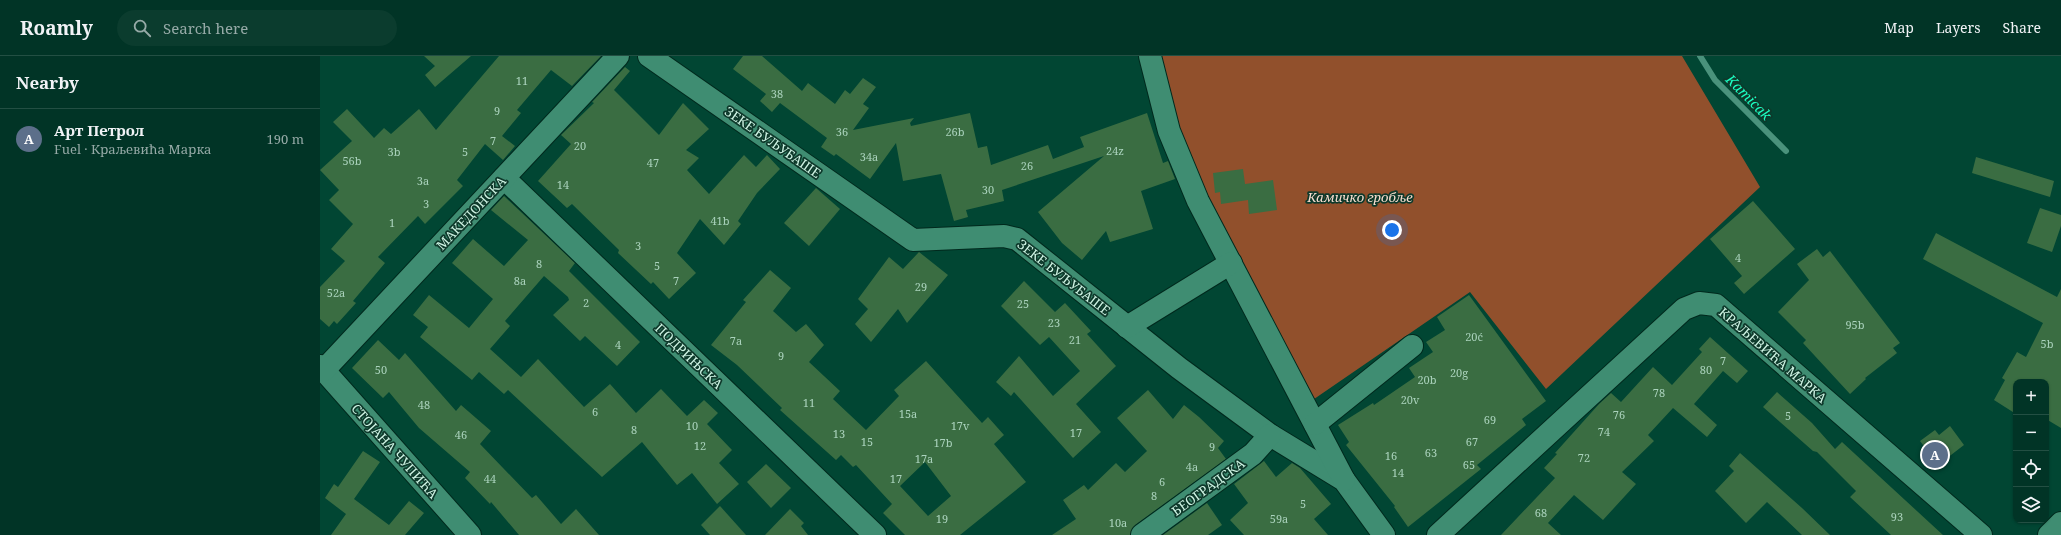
<!DOCTYPE html>
<meta charset="utf-8">
<style>
body{margin:0;font-family:"Noto Serif",serif;background:#0b3c2e;color:#f1f3f6}
.controls{position:absolute;right:12px;bottom:12px;display:grid;overflow:hidden;border-radius:8px;box-shadow:0 1px 3px #0004}
.controls button{width:36px;height:36px;display:grid;place-items:center;padding:0;border:0;border-bottom:1px solid #234f43;background:#013426;color:#f1f3f6;font:20px sans-serif}
.you{position:absolute;left:1072px;top:174px;width:14px;height:14px;margin:-10px;border:3px solid #fff;border-radius:50%;background:#1a73e8;box-shadow:0 0 0 6px #1a73e833}
.badge{display:grid;place-items:center;width:26px;height:26px;border-radius:50%;background:#8abfa5;color:#fff;font-size:13px;font-weight:700}
.pin{position:absolute;translate:-50% -50%;border:2px solid #fff;box-shadow:0 1px 4px #0006}
.list{margin:0;padding:0;list-style:none}
h2{display:flex;justify-content:space-between;align-items:center;height:52px;margin:0;padding:0 16px;font-size:17px}
h2 small{font-size:13px;font-weight:400;color:#96aaa7}
.list li{display:grid;grid-template-columns:26px 1fr auto;gap:12px;align-items:center;box-sizing:border-box;height:60px;padding:0 16px;border-top:1px solid #234f43}
.list b{display:block;font-size:15px;white-space:nowrap}
.list p{margin:0;font-size:13px;white-space:nowrap;color:#96aaa7}
.list em{font-size:13px;font-style:normal;color:#96aaa7}
.icon{flex:none;width:22px;height:22px;fill:none;stroke:currentColor;stroke-width:2;stroke-linecap:round;stroke-linejoin:round}
.map{position:relative;flex:none;width:1741px;height:479px;overflow:hidden}
header{display:flex;align-items:center;gap:24px;box-sizing:border-box;height:56px;padding:0 20px;background:#013426;border-bottom:1px solid #234f43}
header strong{font-size:19px}
nav{display:flex;gap:22px;margin-inline-start:auto;font-size:14px}
.search{width:280px;height:36px;background:#0b3c2e;display:flex;align-items:center;gap:10px;box-sizing:border-box;padding:0 14px;border-radius:22px;color:#96aaa7;font-size:15px}
main{display:flex}
aside{flex:1;background:#013426}
.map>svg:first-child{display:block}
.green{fill:#91502c}
.lines{fill:none;stroke-linecap:round;stroke-linejoin:round}
.stream{stroke:#4a927c;stroke-width:6}
.building{fill:#3a6d42;fill-rule:evenodd}
.minor-casing{stroke:#00291d;stroke-width:24}
.secondary-casing{stroke:#00291d;stroke-width:24}
.minor{stroke:#3f8d72;stroke-width:22}
.secondary{stroke:#3f8d72;stroke-width:22}
.labels{text-anchor:middle;dominant-baseline:central;stroke-width:3.5;stroke-linejoin:round;paint-order:stroke}
.number-label{font-size:11px;fill:#aad2bc}
.street-label{font-size:13px;fill:#cff4e4;stroke:#0e392b}
.park-label{font-size:13px;font-style:italic;fill:#f9ded0;stroke:#0e392b}
.water-label{font-size:14px;font-style:italic;fill:#1bfdc2;stroke:#0e392b}
</style>
<header>
<strong>Roamly</strong>
<div class="search"><svg class="icon" aria-label="search" viewBox="0 0 24 24"><circle cx="10" cy="10" r="6"/><path d="M15 15l6 6"/></svg>Search here</div>
<nav><a>Map</a><a>Layers</a><a>Share</a></nav>
</header>
<main>
<aside>
<h2>Nearby<small></small></h2>
<ul class="list">
<li><span class="badge" style="background:#5c6f8a">A</span><div><b>Арт Петрол</b><p>Fuel · Краљевића Марка</p></div><em>190 m</em></li>
</ul>
</aside>
<div class="map">
<svg width="1741" height="479" viewBox="0 0 1741 479">
<rect width="100%" height="100%" fill="#014633"/>
<path class="green" d="M828 0H1362L1440 131 1226 333 1150 236 981 352 859 82Z"/>
<g class="lines">
<path class="stream" d="M1380 0 1395 24 1466 95"/>
</g>
<g class="building">
<path d="M104 0H151L115 31 105 19 115 10Z"/>
<path d="M179 0H281L252 30 231 14 197 54 201 57 182 80 195 90 183 104 165 88 137 124 143 130 105 168 98 160 58 201 65 207 33 245 36 247 17 268 14 265 9 271 0 263V231L25 205 11 193 33 168 9 144 19 134 0 114 32 85 13 66 27 53 54 82 64 72 71 78 99 53 116 74Z"/>
<path d="M423 0H442L482 35 488 27 515 48 525 34 530 38 543 22 556 31 543 48 549 52 533 74 594 62 590 67 591 70 650 57 658 92 667 90 671 109 728 89 733 103 764 91 760 81 827 57 843 107 848 105 855 123 821 135 833 173 790 186 786 175 762 204 742 187 718 156 784 100 682 134 684 145 646 154 648 161 634 165 621 118 583 125 576 87 550 123 516 98 514 100 501 91 507 82 460 47 452 56 440 45 446 38 413 13Z"/>
<path d="M305 11 310 15 294 34 339 79 363 47 389 73 366 94 379 102 367 114 389 138 424 99 436 111 447 99 460 113 437 137 418 165 421 168 404 189 380 163 357 197 376 217 349 243 333 226 331 228 298 197 299 194 252 148 247 152 218 125 251 88 241 79 274 47 272 46Z"/>
<path d="M1656 101 1734 125 1730 141 1652 117Z"/>
<path d="M923 113 925 128 953 124 957 154 929 158 928 144 901 148 900 136 895 137 893 117Z"/>
<path d="M496 132 520 153 489 190 464 167Z"/>
<path d="M184 140 255 207 249 215 320 286 297 310 265 280 260 285 233 259 249 244 248 241 224 220 185 265 190 270 170 293 201 321 218 303 264 351 290 328 316 357 341 333 367 360 384 344 398 357 387 368 412 394 399 407 419 428 397 448 372 417 357 429 322 386 282 421 188 334 184 338 159 316 152 324 100 281 108 271 93 259 109 239 149 272 173 243 132 207 153 183 184 210 208 184 171 154Z"/>
<path d="M1433 145 1475 193 1424 238 1414 227 1422 220 1390 183Z"/>
<path d="M1720 152 1741 159V170L1732 196 1707 187Z"/>
<path d="M1616 177 1737 241 1741 233V372L1726 363V326H1696V358L1674 344 1685 324 1682 322 1697 296 1706 301 1723 267 1603 203Z"/>
<path d="M1497 193 1503 201 1510 195 1580 287 1573 292 1577 297 1545 322 1546 323 1530 338 1483 287 1486 284 1458 256 1489 224 1477 208Z"/>
<path d="M599 196 628 219 587 267 578 253 551 286 535 268 548 253 538 243 569 201 583 213Z"/>
<path d="M450 214 471 232 453 255 476 276 486 268 504 289 489 306 520 335 513 343 546 374 579 340 574 334 606 305 662 367 668 361 684 379 674 388 706 426 640 479H585L563 457 572 448 536 409 533 411 521 399 516 404 460 354 462 352 417 309 391 289 426 246 423 244ZM605 406 631 440 608 460 580 430Z"/>
<path d="M704 225 735 256 745 247 771 275 767 278 796 310 756 348 781 376 753 402 694 336 691 340 676 326 699 300 733 340 760 315 729 281 720 289 681 250Z"/>
<path d="M1149 239 1226 345 1202 363 1206 369 1157 409 1161 413 1088 471 1074 451 1075 450 1026 389 1029 386 1018 369 1053 347 1054 349 1095 321 1089 312 1113 296 1106 286 1125 274 1117 261Z"/>
<path d="M1390 281 1428 315 1417 327 1403 315 1374 348 1397 369 1387 381 1353 352 1328 379 1334 385 1302 416 1316 428 1283 464 1254 439 1228 467 1241 479H1181L1235 422 1224 412 1237 398 1235 397 1279 348 1291 337 1301 346 1333 311 1352 329 1382 296 1379 293Z"/>
<path d="M58 284 79 304 85 297 136 355 141 349 171 375 160 388 212 442 216 439 241 468 256 453 279 479H199L171 446 170 448 145 422 150 416 99 372 69 336 63 342 32 312Z"/>
<path d="M828 334 853 363 864 349 879 361 904 385 898 392 906 403 815 469 810 479H732L756 463 743 444 764 429 768 434 796 407 805 416 827 395 797 362Z"/>
<path d="M1457 336 1492 367 1515 393 1522 386 1623 479H1571L1530 441 1536 435 1497 396 1493 395 1443 351Z"/>
<path d="M1630 370 1644 389 1618 409 1600 385 1615 374 1619 379Z"/>
<path d="M43 395 60 406 34 443 69 469 89 445 104 457 85 479H11L26 458 5 442 14 428 18 431Z"/>
<path d="M1420 397 1482 452 1510 479H1482L1447 446 1426 467 1395 435 1414 415 1409 410Z"/>
<path d="M944 405 956 421 972 407 980 412 1011 448 994 463 1008 479H924L910 464 928 447 914 428Z"/>
<path d="M446 408 471 432 451 452 427 426Z"/>
<path d="M887 447 902 469 888 479H843Z"/>
<path d="M400 450 426 479H390L381 469Z"/>
<path d="M470 453 484 467 481 470 488 479H445Z"/>
</g>
<g class="lines">
<g class="minor-casing">
<g id="minor">
<path d="M329 0 593 184 684 180 697 183 859 312 950 379 1024 424 1064 479"/>
<path d="M830 0 849 75 878 145 1024 424"/>
<path d="M184 122 555 479"/>
<path d="M807 271 911 207"/>
<path d="M0 310 150 479"/>
<path d="M4 314 298 0"/>
<path d="M995 368 1092 290"/>
<path d="M822 479 933 398 950 379"/>
<path d="M1118 479 1364 253 1379 247 1396 249 1661 479"/>
</g>
</g>
<g class="secondary-casing">
<path id="secondary" d="M1729 479 1741 467"/>
</g>
<use href="#minor" class="minor"/>
<use href="#secondary" class="secondary"/>
</g>
<g class="labels">
<g class="number-label">
<text x="202" y="24">11</text>
<text x="457" y="37">38</text>
<text x="177" y="54">9</text>
<text x="522" y="75">36</text>
<text x="635" y="75">26b</text>
<text x="173" y="84">7</text>
<text x="260" y="89">20</text>
<text x="795" y="94">24z</text>
<text x="74" y="95">3b</text>
<text x="145" y="95">5</text>
<text x="549" y="100">34a</text>
<text x="32" y="104">56b</text>
<text x="333" y="106">47</text>
<text x="707" y="109">26</text>
<text x="103" y="124">3a</text>
<text x="243" y="128">14</text>
<text x="668" y="133">30</text>
<text x="106" y="147">3</text>
<text x="400" y="164">41b</text>
<text x="72" y="166">1</text>
<text x="318" y="189">3</text>
<text x="1418" y="201">4</text>
<text x="219" y="207">8</text>
<text x="337" y="209">5</text>
<text x="200" y="224">8a</text>
<text x="356" y="224">7</text>
<text x="601" y="230">29</text>
<text x="16" y="236">52a</text>
<text x="266" y="246">2</text>
<text x="703" y="247">25</text>
<text x="734" y="266">23</text>
<text x="1535" y="268">95b</text>
<text x="1154" y="280">20ć</text>
<text x="755" y="283">21</text>
<text x="416" y="284">7a</text>
<text x="1727" y="287">5b</text>
<text x="298" y="288">4</text>
<text x="461" y="299">9</text>
<text x="1403" y="304">7</text>
<text x="61" y="313">50</text>
<text x="1386" y="313">80</text>
<text x="1139" y="316">20g</text>
<text x="1107" y="323">20b</text>
<text x="1339" y="336">78</text>
<text x="1090" y="343">20v</text>
<text x="489" y="346">11</text>
<text x="104" y="348">48</text>
<text x="275" y="355">6</text>
<text x="588" y="357">15a</text>
<text x="1299" y="358">76</text>
<text x="1468" y="359">5</text>
<text x="1170" y="363">69</text>
<text x="372" y="369">10</text>
<text x="640" y="369">17v</text>
<text x="314" y="373">8</text>
<text x="1284" y="375">74</text>
<text x="756" y="376">17</text>
<text x="519" y="377">13</text>
<text x="141" y="378">46</text>
<text x="547" y="385">15</text>
<text x="1152" y="385">67</text>
<text x="623" y="386">17b</text>
<text x="380" y="389">12</text>
<text x="892" y="390">9</text>
<text x="1111" y="396">63</text>
<text x="1071" y="399">16</text>
<text x="1264" y="401">72</text>
<text x="604" y="402">17a</text>
<text x="1149" y="408">65</text>
<text x="872" y="410">4a</text>
<text x="1078" y="416">14</text>
<text x="170" y="422">44</text>
<text x="576" y="422">17</text>
<text x="842" y="425">6</text>
<text x="834" y="439">8</text>
<text x="983" y="447">5</text>
<text x="1221" y="456">68</text>
<text x="1577" y="460">93</text>
<text x="622" y="462">19</text>
<text x="959" y="462">59a</text>
<text x="798" y="466">10a</text>
</g>
<g class="street-label">
<text transform="translate(453 86) rotate(35)">ЗЕКЕ БУЉУБАШЕ</text>
<text transform="translate(151 157) rotate(-47)">МАКЕДОНСКА</text>
<text transform="translate(744 221) rotate(38)">ЗЕКЕ БУЉУБАШЕ</text>
<text transform="translate(1453 299) rotate(41)">КРАЉЕВИЋА МАРКА</text>
<text transform="translate(369 300) rotate(44)">ПОДРИЊСКА</text>
<text transform="translate(75 395) rotate(48)">СТОЈАНА ЧУПИЋА</text>
<text transform="translate(888 431) rotate(-36)">БЕОГРАДСКА</text>
</g>
<g class="park-label">
<text x="1040" y="141">Камичко гробље</text>
</g>
<g class="water-label">
<text transform="translate(1429 41) rotate(45)">Kamicak</text>
</g>
</g>
</svg>
<div class="controls">
<button>+</button>
<button>−</button>
<button><svg class="icon" aria-label="locate" viewBox="0 0 24 24"><circle cx="12" cy="12" r="6"/><path d="M12 2v4M12 18v4M2 12h4M18 12h4"/></svg></button>
<button><svg class="icon" aria-label="layers" viewBox="0 0 24 24"><path d="M12 4l9 5-9 5-9-5zM3 14l9 5 9-5"/></svg></button>
</div>
<div class="you"></div>
<div class="pin badge" style="left:1615px;top:399px;background:#5c6f8a">A</div>
</div>
</main>
